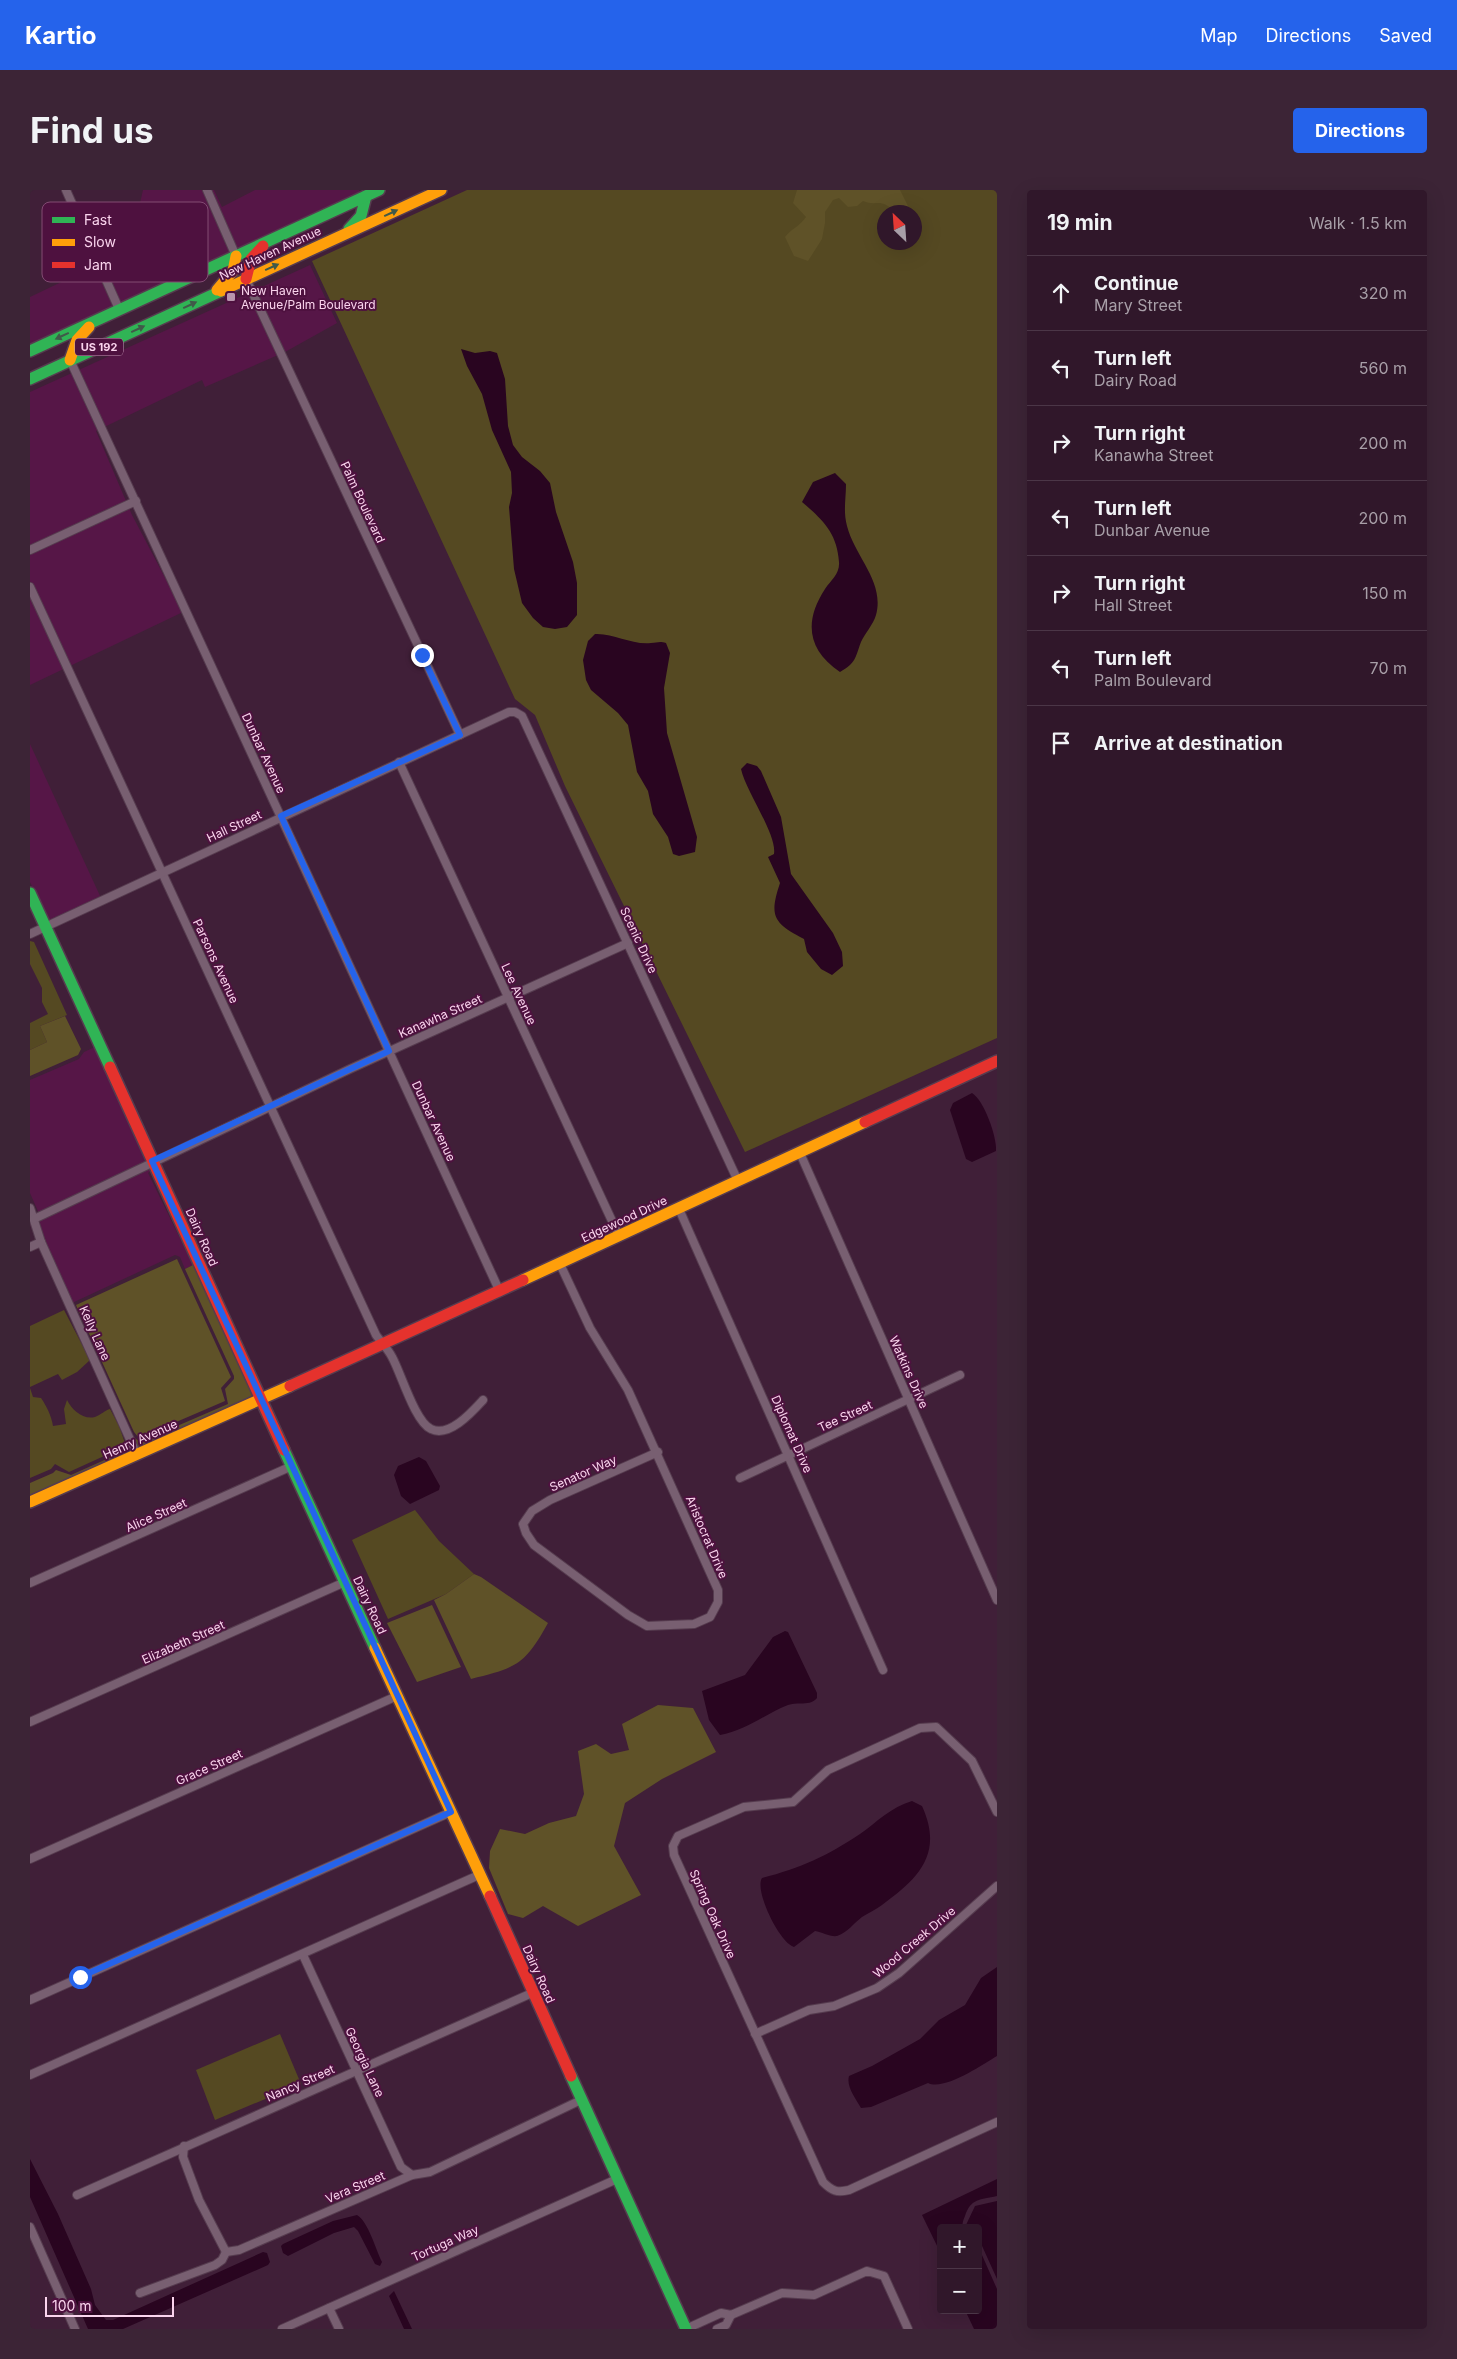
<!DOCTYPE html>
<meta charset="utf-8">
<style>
body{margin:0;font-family:Inter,sans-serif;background:#3c2436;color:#f1f3f6}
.controls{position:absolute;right:15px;bottom:15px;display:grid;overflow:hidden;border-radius:5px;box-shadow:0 5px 20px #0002}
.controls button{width:45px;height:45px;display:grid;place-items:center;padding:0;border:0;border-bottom:1px solid #4b3647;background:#30172a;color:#f1f3f6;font:25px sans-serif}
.compass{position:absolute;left:847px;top:15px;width:45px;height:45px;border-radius:50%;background:#30172a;box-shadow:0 5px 20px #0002;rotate:335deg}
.scale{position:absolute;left:15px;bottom:12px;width:129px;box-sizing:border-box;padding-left:5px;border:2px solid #fad4ed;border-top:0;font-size:14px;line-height:18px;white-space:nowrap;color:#fad4ed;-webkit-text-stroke:4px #4e113f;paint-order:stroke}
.stop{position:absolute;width:15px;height:15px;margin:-11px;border:4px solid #2563eb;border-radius:50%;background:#fff}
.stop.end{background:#2563eb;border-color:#fff;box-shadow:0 1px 5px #0008}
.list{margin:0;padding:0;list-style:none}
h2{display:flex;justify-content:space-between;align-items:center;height:65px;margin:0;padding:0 20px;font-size:21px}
h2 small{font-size:16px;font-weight:400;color:#a89fa8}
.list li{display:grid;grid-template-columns:32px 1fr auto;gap:15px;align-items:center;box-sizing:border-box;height:75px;padding:0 20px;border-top:1px solid #4b3647}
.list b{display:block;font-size:19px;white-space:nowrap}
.list p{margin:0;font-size:16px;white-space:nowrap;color:#a89fa8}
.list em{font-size:16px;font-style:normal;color:#a89fa8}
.icon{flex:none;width:28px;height:28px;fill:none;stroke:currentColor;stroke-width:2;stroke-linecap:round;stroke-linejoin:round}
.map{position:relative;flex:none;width:967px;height:2139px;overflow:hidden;border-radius:5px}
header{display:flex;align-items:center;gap:30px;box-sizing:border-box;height:70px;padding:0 25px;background:#2563eb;color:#fff}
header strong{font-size:24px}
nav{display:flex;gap:28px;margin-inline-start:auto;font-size:18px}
.intro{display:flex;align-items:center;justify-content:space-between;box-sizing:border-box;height:120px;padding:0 30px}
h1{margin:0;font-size:35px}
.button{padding:12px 22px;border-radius:5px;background:#2563eb;color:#fff;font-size:18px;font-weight:700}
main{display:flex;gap:30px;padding:0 30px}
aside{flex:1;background:#30172a;border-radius:5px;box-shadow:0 5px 20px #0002}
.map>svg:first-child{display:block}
.built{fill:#561647}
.green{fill:#554922;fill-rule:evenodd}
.forest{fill:#5f5228}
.water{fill:#290520}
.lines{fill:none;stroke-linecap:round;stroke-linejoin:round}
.street-casing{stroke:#563c4f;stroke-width:10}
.fast-casing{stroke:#563c4f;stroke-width:14}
.slow-casing{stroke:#563c4f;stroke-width:14}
.jam-casing{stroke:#563c4f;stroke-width:14}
.street{stroke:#785f71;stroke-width:8}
.fast{stroke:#30b455;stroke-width:11}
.slow{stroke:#ff9f0a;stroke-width:11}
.jam{stroke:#e5322d;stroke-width:11}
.oneway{fill:#405a49}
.route{stroke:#2563eb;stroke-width:6}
.poi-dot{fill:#b995ae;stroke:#4e113f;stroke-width:2}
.labels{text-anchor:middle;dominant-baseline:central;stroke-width:4;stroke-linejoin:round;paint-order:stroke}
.shield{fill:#4e113f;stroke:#c69ab9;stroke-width:1}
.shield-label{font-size:11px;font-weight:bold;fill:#fad4ed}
.street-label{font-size:12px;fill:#fad4ed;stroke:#4e113f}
.poi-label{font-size:12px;fill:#fad4ed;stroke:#4e113f;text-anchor:start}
.key{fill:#4e113f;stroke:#824c73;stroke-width:1}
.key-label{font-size:14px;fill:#fad4ed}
</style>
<header>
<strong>Kartio</strong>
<nav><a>Map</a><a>Directions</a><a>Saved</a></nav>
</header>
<div class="intro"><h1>Find us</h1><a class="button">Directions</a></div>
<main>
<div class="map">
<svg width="967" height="2139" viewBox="0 0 967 2139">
<rect width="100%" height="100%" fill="#401f38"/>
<g class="built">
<path d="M113 0H172L200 63 91 113 73 72 76 70 60 36 110 13Z"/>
<path d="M181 0H184L192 17 225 0H329L330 3 208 60Z"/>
<path d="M280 75 307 133 255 162 175 197 172 190 66 241 102 325 153 422 0 495V202Z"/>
<path d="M65 76 83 117 0 155V107Z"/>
<path d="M0 554 71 708 19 733 0 692Z"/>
<path d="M65 857 120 981 118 983 163 1075 155 1079 150 1067 145 1065 42 1113 8 1040 11 1028 0 1003V890L49 869 54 862Z"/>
</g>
<g class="green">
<path d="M437 0H967V848L715 962 535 596 505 525 485 509 282 71ZM854 22H884V52H854Z"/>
<path d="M0 751 4 752 37 825 10 836 17 852 0 860V833L18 824 12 812V798L0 774Z"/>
<path d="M34 1120 60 1170 47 1182 32 1190 28 1184 0 1197V1136Z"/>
<path d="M0 1198 3 1207 11 1208C17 1217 21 1225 23 1236L36 1234 34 1219 37 1210C42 1220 53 1230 65 1227 71 1225 75 1220 80 1219L89 1236 96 1256 39 1282 25 1274 21 1279 0 1288Z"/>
<path d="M385 1320 409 1351 444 1384 416 1404 358 1429 322 1350Z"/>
<path d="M250 1844 271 1894 185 1930 166 1880Z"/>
</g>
<g class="forest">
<path d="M767 0H870L878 16V22C859 24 863 15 850 13 843 13 840 14 833 11L827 16 818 17 809 8 803 10 795 22V33L792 49 778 71 764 66 755 47C761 39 770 36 776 27L763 13Z"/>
<path d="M35 826 51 859 48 865 0 886V860L17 852 10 836Z"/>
<path d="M147 1069 201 1187 191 1198 195 1211 109 1248 104 1242 46 1115Z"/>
<path d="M163 1075 225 1208 0 1307V1293L23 1283 26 1280 41 1285 97 1260 101 1245 110 1252 198 1214 195 1199 204 1189V1186L155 1079Z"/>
<path d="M444 1384 451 1387 518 1433C495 1475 486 1478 441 1489L404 1410 416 1404Z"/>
<path d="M402 1415 431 1477 387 1492 357 1433Z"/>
<path d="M628 1515 663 1518 686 1562 632 1589 595 1613 584 1656 611 1705 548 1736 513 1716 493 1728 478 1724 459 1678 460 1661 470 1639 495 1644 519 1633 546 1626 554 1604 548 1561 566 1554 581 1564 599 1560 592 1534Z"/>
</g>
<g class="water">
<path d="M431 159 445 163 460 161 467 163 475 189 478 236 483 255 492 267 510 281 520 293 526 322 543 372 547 393V425L537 437 525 439 513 437 503 428 492 413 484 379 479 317 482 303 481 282 462 240 452 204 437 176Z"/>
<path d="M805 283 816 294C816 309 813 321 817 336 825 367 855 392 846 425 843 435 835 443 831 452 825 468 826 473 810 482 777 460 774 431 795 399 801 390 810 384 809 372 807 343 793 330 772 312L783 292Z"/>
<path d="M565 444C584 443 601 455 621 453 627 453 629 451 636 453L640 463 634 498 637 543 667 647 665 662 649 666 643 664 638 647 623 624 618 601 607 582 598 535 588 523 561 500 556 490 553 470 558 451Z"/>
<path d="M717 573 727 576 731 581 751 627 761 684 803 743 812 762 813 776 802 785 791 779 777 762 774 749C743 733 739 726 750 693L738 667 744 664C747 644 716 602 711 579Z"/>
<path d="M942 903C954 910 967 947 966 961L942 972 936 969 920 920 923 913Z"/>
<path d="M389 1267 396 1271 410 1296 409 1300 380 1314 371 1306 364 1285 368 1276Z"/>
<path d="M755 1441 758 1442 787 1503V1508C780 1517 768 1511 758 1515 735 1524 715 1541 690 1545L679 1530 672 1501 715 1485 743 1447Z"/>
<path d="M882 1611 892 1616C914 1664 888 1689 852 1715 845 1720 838 1723 832 1727 824 1733 817 1743 807 1746 800 1747 792 1742 785 1741L764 1757C749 1752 724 1700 732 1688 771 1678 797 1666 830 1644 847 1632 861 1617 882 1611Z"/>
<path d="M967 1777V1866C952 1875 914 1901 898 1893L841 1917 831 1918C826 1909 816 1897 819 1886L842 1876 890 1849 909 1830 935 1815 951 1788Z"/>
<path d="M0 1969 28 2024 61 2099 65 2115 76 2130H83L233 2062 237 2063 240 2072 238 2075 93 2139H58L0 2007Z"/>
<path d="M967 1989V2006C950 2010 941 2008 935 2026 933 2031 932 2033 933 2038H911V2064L892 2025Z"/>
<path d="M967 2011V2089L948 2047V2038L936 2035 945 2016Z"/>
<path d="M327 2025C338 2031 346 2060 352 2072L350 2076 345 2074 328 2041 324 2037 304 2043 258 2066 253 2063 251 2056 253 2054 303 2031Z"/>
<path d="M948 2056 967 2099V2139H944L935 2120H948Z"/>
<path d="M364 2101 382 2139H374L359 2106Z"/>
</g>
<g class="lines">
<g class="street-casing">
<g id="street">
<path d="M36 0 89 119"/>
<path d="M177 0 206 66"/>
<path d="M216 89 430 545"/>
<path d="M40 170 470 1102"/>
<path d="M0 360 106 311"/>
<path d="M0 397 346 1145C351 1152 358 1159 362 1167 371 1183 385 1232 401 1239 419 1248 442 1222 453 1210"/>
<path d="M369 572 589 1046"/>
<path d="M0 744 479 522H485L492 526 708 991"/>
<path d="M770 963 967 1410"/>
<path d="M0 1018 11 1052 107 1265"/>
<path d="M649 1019 853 1480"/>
<path d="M4 1029 320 879 598 753"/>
<path d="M0 1057 11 1052"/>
<path d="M530 1074 560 1138 598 1200 688 1400V1412L680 1427 664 1434 617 1436 598 1425 504 1355 496 1343 493 1334 502 1321 520 1310 628 1262"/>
<path d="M710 1288 930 1185"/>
<path d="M0 1393 262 1276"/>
<path d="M0 1532 315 1392"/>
<path d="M967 1622 942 1571 906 1537 890 1538 798 1580 763 1612 714 1617 648 1646 643 1656 644 1665 793 1992C802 2001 807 2003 819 2000L967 1932"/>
<path d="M0 1669 367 1506"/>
<path d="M273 1765 371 1977 382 1985"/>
<path d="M0 1810 421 1622"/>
<path d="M725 1844 779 1820 804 1816 847 1798 869 1783 967 1696"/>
<path d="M0 1885 449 1685"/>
<path d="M154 1956 153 1967 169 2010 196 2062"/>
<path d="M47 2005 502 1803"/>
<path d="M0 2037 45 2139"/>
<path d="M110 2103 185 2075 192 2070 196 2062 209 2060 382 1985 400 1982 551 1910"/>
<path d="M299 2118 309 2139"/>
<path d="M252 2139 587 1989"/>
<path d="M656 2139 691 2123 701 2125 752 2103 784 2105 837 2081 854 2086 878 2139"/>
<path d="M687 2139 696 2135 701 2125"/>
</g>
</g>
<g class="fast-casing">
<g id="fast">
<path d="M319 39 331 26 336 6"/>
<path d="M0 161 349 0"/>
<path d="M0 189 191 101"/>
<path d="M0 703 80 877"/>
<path d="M254 1260 345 1458"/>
<path d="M541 1886 656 2139"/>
</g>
</g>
<g class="slow-casing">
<g id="slow">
<path d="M187 100 203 81 206 66"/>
<path d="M191 101 411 0"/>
<path d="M40 170 47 150 59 137"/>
<path d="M493 1090 835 932"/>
<path d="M0 1312 260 1196"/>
<path d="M345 1458 460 1706"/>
</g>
</g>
<g class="jam-casing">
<g id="jam">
<path d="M216 89 221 69 233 56"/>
<path d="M80 877 254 1260"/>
<path d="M835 932 967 871"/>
<path d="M260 1196 493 1090"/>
<path d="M460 1706 541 1886"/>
</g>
</g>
<use href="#street" class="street"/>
<use href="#fast" class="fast"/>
<use href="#slow" class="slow"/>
<use href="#jam" class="jam"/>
</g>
<defs><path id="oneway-solid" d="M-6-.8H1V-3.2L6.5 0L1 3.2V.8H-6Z" transform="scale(1.25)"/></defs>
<g class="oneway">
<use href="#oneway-solid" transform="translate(361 23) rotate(-25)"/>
<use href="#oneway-solid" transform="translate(242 77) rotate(-24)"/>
<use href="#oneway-solid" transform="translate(160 115) rotate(-25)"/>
<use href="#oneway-solid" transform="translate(108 139) rotate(-25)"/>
<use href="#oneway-solid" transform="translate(32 146) rotate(155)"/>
</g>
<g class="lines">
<path class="route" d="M50 1787 421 1622 122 971 359 861 251 626 430 545 392 465"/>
</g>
<rect class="poi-dot" x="196" y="102" width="10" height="10" rx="2.5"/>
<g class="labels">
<rect class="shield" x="45" y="148.5" width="48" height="17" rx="4"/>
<g class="shield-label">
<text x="69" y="157">US 192</text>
</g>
<g class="street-label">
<text transform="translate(240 63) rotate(-25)">New Haven Avenue</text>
<text transform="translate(333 312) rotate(65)">Palm Boulevard</text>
<text transform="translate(234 563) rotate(65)">Dunbar Avenue</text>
<text transform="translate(204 636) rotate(-25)">Hall Street</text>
<text transform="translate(609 750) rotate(65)">Scenic Drive</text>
<text transform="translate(186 771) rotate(65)">Parsons Avenue</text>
<text transform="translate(489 804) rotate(65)">Lee Avenue</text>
<text transform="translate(410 826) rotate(-24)">Kanawha Street</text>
<text transform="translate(404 931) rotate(65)">Dunbar Avenue</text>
<text transform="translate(594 1029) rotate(-25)">Edgewood Drive</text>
<text transform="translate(172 1047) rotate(66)">Dairy Road</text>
<text transform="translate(65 1143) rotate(66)">Kelly Lane</text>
<text transform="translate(879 1182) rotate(66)">Watkins Drive</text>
<text transform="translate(815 1226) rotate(-25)">Tee Street</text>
<text transform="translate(762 1244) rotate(66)">Diplomat Drive</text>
<text transform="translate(110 1249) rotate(-24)">Henry Avenue</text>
<text transform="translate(553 1283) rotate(-24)">Senator Way</text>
<text transform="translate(126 1325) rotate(-24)">Alice Street</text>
<text transform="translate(677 1347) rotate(67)">Aristocrat Drive</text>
<text transform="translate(340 1415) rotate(65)">Dairy Road</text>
<text transform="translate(153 1452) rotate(-24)">Elizabeth Street</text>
<text transform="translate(179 1577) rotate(-24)">Grace Street</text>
<text transform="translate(683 1724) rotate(66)">Spring Oak Drive</text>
<text transform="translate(884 1752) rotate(-40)">Wood Creek Drive</text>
<text transform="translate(509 1784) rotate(66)">Dairy Road</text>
<text transform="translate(335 1872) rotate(65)">Georgia Lane</text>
<text transform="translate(270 1893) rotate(-24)">Nancy Street</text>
<text transform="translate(325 1997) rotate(-23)">Vera Street</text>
<text transform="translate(415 2053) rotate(-24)">Tortuga Way</text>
</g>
<g class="poi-label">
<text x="211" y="100">New Haven<tspan x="211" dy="14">Avenue/Palm Boulevard</tspan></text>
</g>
</g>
<rect x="12" y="12" width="166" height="80" rx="8" class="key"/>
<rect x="22" y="27" width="23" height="6" fill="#30b455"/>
<rect x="22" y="49" width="23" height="7" fill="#ff9f0a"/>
<rect x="22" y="72" width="23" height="6" fill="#e5322d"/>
<g class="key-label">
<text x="54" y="35">Fast</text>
<text x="54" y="57">Slow</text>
<text x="54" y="80">Jam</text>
</g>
</svg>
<div class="controls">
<button>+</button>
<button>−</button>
</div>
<svg class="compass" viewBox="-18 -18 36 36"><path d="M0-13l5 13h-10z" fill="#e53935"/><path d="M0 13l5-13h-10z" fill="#a89fa8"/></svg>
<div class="scale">100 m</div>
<div class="stop" style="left:50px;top:1787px"></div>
<div class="stop end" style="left:392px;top:465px"></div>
</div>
<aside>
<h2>19 min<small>Walk · 1.5 km</small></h2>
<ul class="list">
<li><svg class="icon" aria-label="ahead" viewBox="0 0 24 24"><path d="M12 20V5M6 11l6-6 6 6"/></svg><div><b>Continue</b><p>Mary Street</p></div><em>320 m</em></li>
<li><svg class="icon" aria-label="left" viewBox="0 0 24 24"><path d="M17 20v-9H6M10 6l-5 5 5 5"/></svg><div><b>Turn left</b><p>Dairy Road</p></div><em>560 m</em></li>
<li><svg class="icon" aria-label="right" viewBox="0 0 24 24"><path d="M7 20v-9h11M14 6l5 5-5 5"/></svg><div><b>Turn right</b><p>Kanawha Street</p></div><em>200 m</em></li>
<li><svg class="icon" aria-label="left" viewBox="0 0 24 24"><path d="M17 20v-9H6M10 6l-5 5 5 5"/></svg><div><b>Turn left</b><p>Dunbar Avenue</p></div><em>200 m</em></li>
<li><svg class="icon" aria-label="right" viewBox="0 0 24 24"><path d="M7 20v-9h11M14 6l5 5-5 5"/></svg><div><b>Turn right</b><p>Hall Street</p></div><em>150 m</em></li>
<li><svg class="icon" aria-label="left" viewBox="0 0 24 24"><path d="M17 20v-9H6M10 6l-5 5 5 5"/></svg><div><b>Turn left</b><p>Palm Boulevard</p></div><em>70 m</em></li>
<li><svg class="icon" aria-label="arrive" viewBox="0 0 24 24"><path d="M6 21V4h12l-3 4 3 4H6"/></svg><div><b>Arrive at destination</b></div></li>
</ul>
</aside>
</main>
